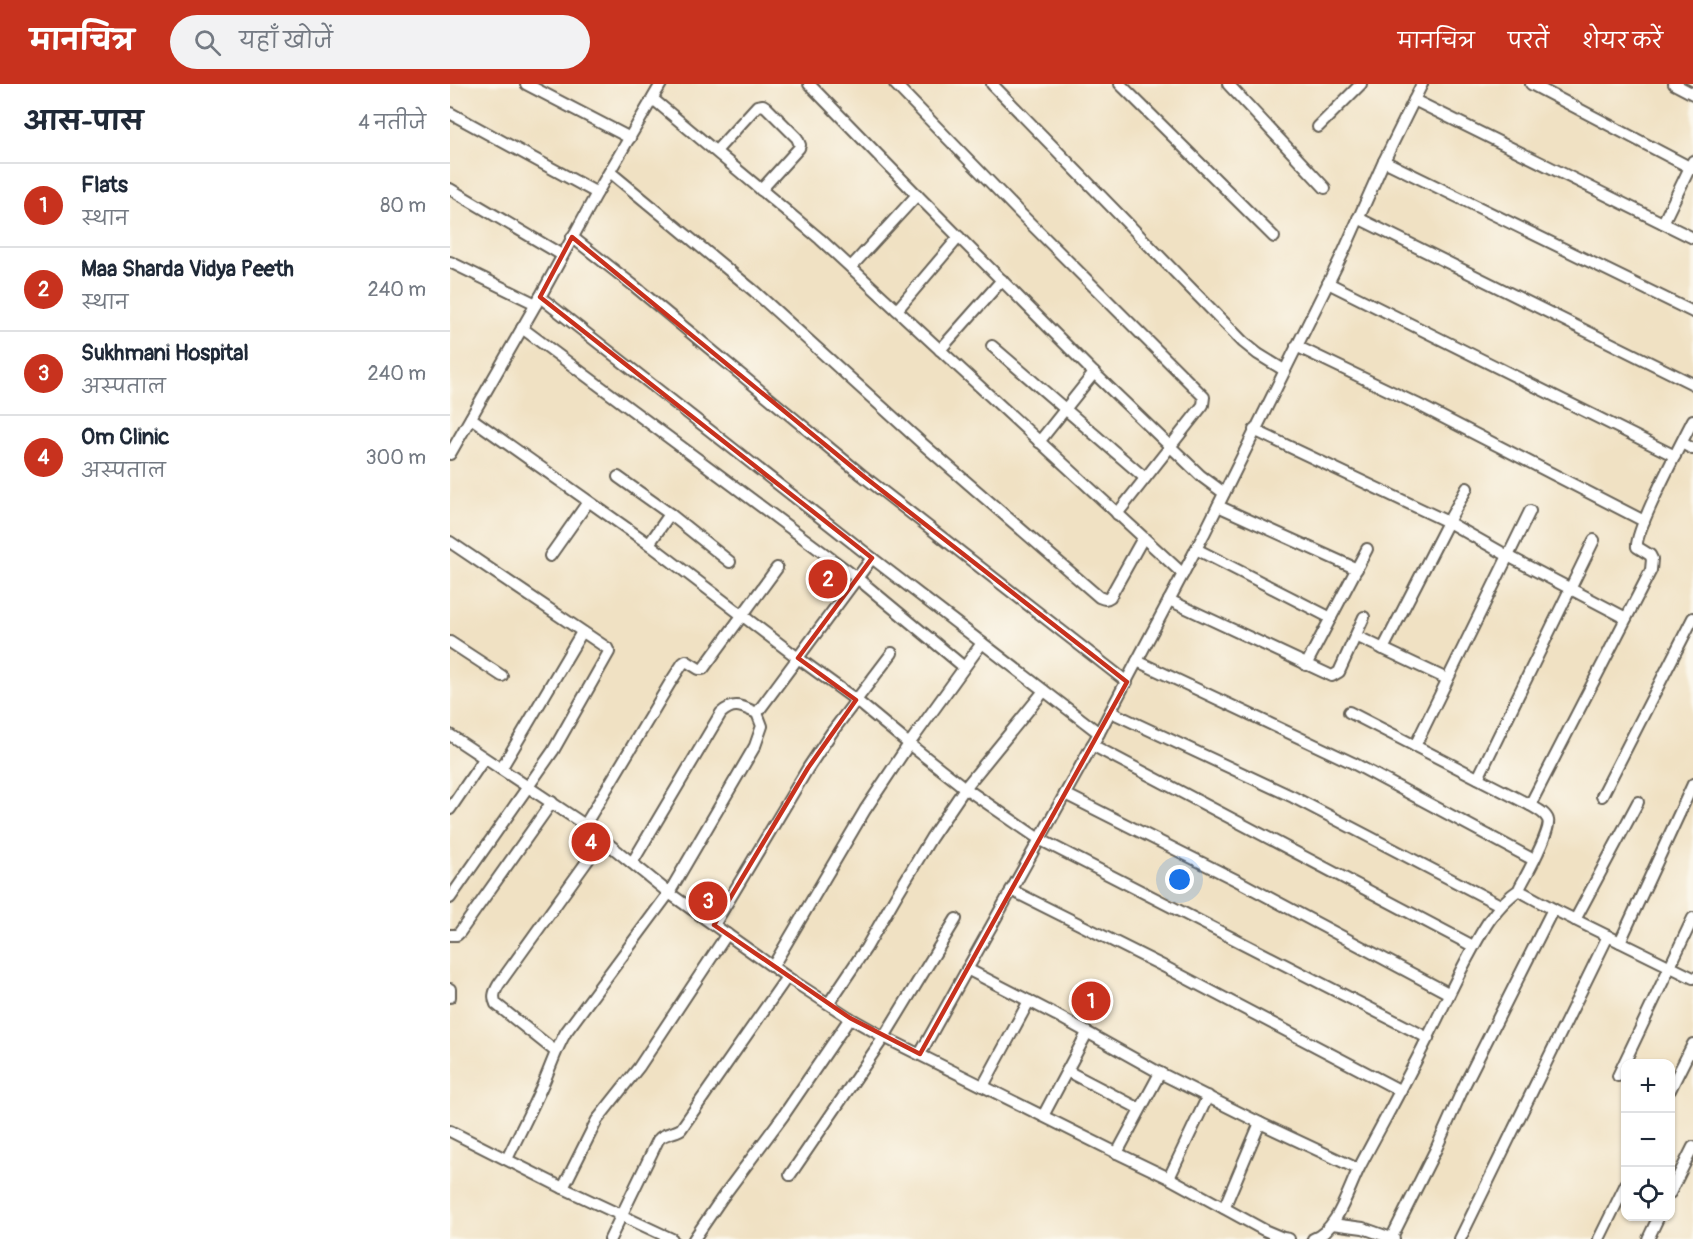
<!DOCTYPE html>
<html lang="hi">
<meta charset="utf-8">
<style>
body{margin:0;font-family:Pangolin,"Playpen Sans Deva",sans-serif;background:#f2f2f3;color:#1f2937}
.controls{position:absolute;right:18px;bottom:18px;display:grid;overflow:hidden;border-radius:12px;box-shadow:0 2px 4px #0004}
.controls button{width:54px;height:54px;display:grid;place-items:center;padding:0;border:0;border-bottom:2px solid #e0e1e3;background:#fff;color:#1f2937;font:30px sans-serif}
.you{position:absolute;left:730px;top:796px;width:21px;height:21px;margin:-15px;border:4px solid #fff;border-radius:50%;background:#1a73e8;box-shadow:0 0 0 9px #1a73e833}
.badge{display:grid;place-items:center;width:39px;height:39px;border-radius:50%;background:#c8321e;color:#fff;font-size:20px;font-weight:700}
.pin{position:absolute;translate:-50% -50%;border:3px solid #fff;box-shadow:0 2px 6px #0006}
.list{margin:0;padding:0;list-style:none}
h2{display:flex;justify-content:space-between;align-items:center;height:78px;margin:0;padding:0 24px;font-size:26px}
h2 small{font-size:20px;font-weight:400;color:#747a83}
.list li{display:grid;grid-template-columns:39px 1fr auto;gap:18px;align-items:center;box-sizing:border-box;height:84px;padding:0 24px;border-top:2px solid #e0e1e3}
.list b{display:block;font-size:22px;white-space:nowrap}
.list p{margin:0;font-size:20px;white-space:nowrap;color:#747a83}
.list em{font-size:20px;font-style:normal;color:#747a83}
.icon{flex:none;width:33px;height:33px;fill:none;stroke:currentColor;stroke-width:2;stroke-linecap:round;stroke-linejoin:round}
.map{position:relative;flex:none;width:1243px;height:1155px;overflow:hidden}
header{display:flex;align-items:center;gap:36px;box-sizing:border-box;height:84px;padding:0 30px;background:#c8321e;color:#fff}
header strong{font-size:28px}
nav{display:flex;gap:33px;margin-inline-start:auto;font-size:21px}
.search{width:420px;height:54px;background:#f2f2f3;display:flex;align-items:center;gap:15px;box-sizing:border-box;padding:0 21px;border-radius:33px;color:#747a83;font-size:22px}
main{display:flex}
aside{flex:1;background:#fff}
.map>svg:first-child{display:block}
.lines{fill:none;stroke-linecap:round;stroke-linejoin:round}
.minor-casing{stroke:#666156;stroke-width:14}
.minor{stroke:#fff;stroke-width:10}
.marked{fill:none;stroke:#c8321e;stroke-width:4.5;stroke-linejoin:round}
</style>
<header>
<strong>मानचित्र</strong>
<div class="search"><svg class="icon" aria-label="search" viewBox="0 0 24 24"><circle cx="10" cy="10" r="6"/><path d="M15 15l6 6"/></svg>यहाँ खोजें</div>
<nav><a>मानचित्र</a><a>परतें</a><a>शेयर करें</a></nav>
</header>
<main>
<aside>
<h2>आस-पास<small>4 नतीजे</small></h2>
<ul class="list">
<li><span class="badge">1</span><div><b>Flats</b><p>स्थान</p></div><em>80 m</em></li>
<li><span class="badge">2</span><div><b>Maa Sharda Vidya Peeth</b><p>स्थान</p></div><em>240 m</em></li>
<li><span class="badge">3</span><div><b>Sukhmani Hospital</b><p>अस्पताल</p></div><em>240 m</em></li>
<li><span class="badge">4</span><div><b>Om Clinic</b><p>अस्पताल</p></div><em>300 m</em></li>
</ul>
</aside>
<div class="map">
<svg width="1243" height="1155" viewBox="0 0 1243 1155">
<rect width="100%" height="100%" fill="#fbf7ec"/>
<filter id="ink" filterUnits="userSpaceOnUse"><feTurbulence type="fractalNoise" baseFrequency=".0167" numOctaves="2"/><feDisplacementMap in="SourceGraphic" scale="12" xChannelSelector="R" yChannelSelector="G"/><feConvolveMatrix kernelMatrix="1 2 1 2 8 2 1 2 1" color-interpolation-filters="sRGB"/></filter>
<filter id="wash" filterUnits="userSpaceOnUse"><feTurbulence type="fractalNoise" baseFrequency=".008" numOctaves="4" result="noise"/><feDisplacementMap in="SourceGraphic" scale="24" xChannelSelector="R" yChannelSelector="G"/><feGaussianBlur stdDeviation="1.35" result="paint"/><feColorMatrix in="noise" values="0 0 0 0 0 0 0 0 0 0 0 0 0 0 0 0 0 1.4 0 .05"/><feComposite in="paint" operator="in"/></filter>
<g filter="url(#wash)">
<rect width="100%" height="100%" fill="#f0e1c3"/>
</g>
<g filter="url(#ink)">
<g class="lines">
<g class="minor-casing">
<g id="minor">
<path d="M76 0 180 54"/>
<path d="M359 0 467 111 644 289 751 392 774 409"/>
<path d="M445 0 569 128 754 313 753 321 667 430"/>
<path d="M542 0 793 258 808 270 834 286"/>
<path d="M670 0 824 153"/>
<path d="M778 0 875 104"/>
<path d="M1081 0 1243 85"/>
<path d="M1224 0 1243 10"/>
<path d="M203 15 370 155 733 490"/>
<path d="M964 16 1243 154"/>
<path d="M0 29 147 109"/>
<path d="M868 43 911 0"/>
<path d="M266 67 307 22 313 21 316 23 347 54 350 61 349 64 311 106"/>
<path d="M934 77 1243 228"/>
<path d="M160 88 304 207 474 361 649 513C654 515 656 516 660 513L693 454"/>
<path d="M0 105 112 171"/>
<path d="M908 134 1243 300"/>
<path d="M1213 139 1243 77"/>
<path d="M122 153 183 201 412 391 677 598"/>
<path d="M0 178 86 220"/>
<path d="M401 183 467 111"/>
<path d="M878 199 1225 372"/>
<path d="M90 213 422 474 649 649"/>
<path d="M447 226 509 153"/>
<path d="M72 244 407 494 514 583"/>
<path d="M542 262 695 394"/>
<path d="M846 262 967 320 1194 437"/>
<path d="M490 266 552 196"/>
<path d="M21 334 199 460 348 574 406 616 459 660 515 704 589 755 978 954"/>
<path d="M804 346 998 438 1058 472 1176 534"/>
<path d="M589 358 644 289"/>
<path d="M1232 359 1243 365"/>
<path d="M0 370 90 213 147 109 211 0"/>
<path d="M168 393 220 430 280 478"/>
<path d="M768 422 907 485"/>
<path d="M0 458 157 564 159 568 103 667 0 814"/>
<path d="M199 460 220 430"/>
<path d="M746 465 881 534"/>
<path d="M100 472 138 418"/>
<path d="M719 516 882 592 889 588 914 533"/>
<path d="M906 552 997 595"/>
<path d="M0 558 52 592"/>
<path d="M933 565 998 438 1017 404"/>
<path d="M687 577 903 679 1084 776"/>
<path d="M856 581 917 465"/>
<path d="M661 628 843 713 1050 821"/>
<path d="M899 628 1080 721C1085 724 1096 729 1098 736 1102 745 1076 792 1070 803V807L1103 825 1243 894"/>
<path d="M0 651 135 741 219 809 337 893 400 934 434 953 667 1069 719 1094 814 1146 833 1154 839 1155"/>
<path d="M642 661 1023 862"/>
<path d="M965 662 1080 427"/>
<path d="M51 685 132 548"/>
<path d="M1028 694 1144 456"/>
<path d="M615 710 788 797 998 909"/>
<path d="M1152 712 1243 534"/>
<path d="M1080 721 1201 486 1202 475 1200 471 1187 463C1184 448 1233 356 1243 336"/>
<path d="M0 725 34 675"/>
<path d="M135 741 220 599 233 579 236 577 249 585H253L327 484"/>
<path d="M182 779 271 629C285 617 292 623 307 629L422 474"/>
<path d="M561 806 715 883 951 1007"/>
<path d="M1125 836 1188 718"/>
<path d="M264 841 358 684 382 648 442 569"/>
<path d="M0 851H7L10 848 102 718"/>
<path d="M1170 858 1243 700"/>
<path d="M323 882 415 726 459 660 532 559"/>
<path d="M517 885 606 931 710 989 810 1039 908 1085"/>
<path d="M0 905V913"/>
<path d="M379 919 416 864 446 812 481 754 515 704 594 607"/>
<path d="M105 967 46 920C42 912 45 907 49 900L153 755"/>
<path d="M470 970 649 649 754 450 894 167 934 77 972 0"/>
<path d="M617 987 690 1025"/>
<path d="M1168 992 1243 834"/>
<path d="M533 1002 579 917"/>
<path d="M1220 1006 1243 960"/>
<path d="M593 1032 637 949"/>
<path d="M0 1047 113 1104 222 1155"/>
<path d="M667 1069 710 989"/>
<path d="M57 1075C69 1050 82 1025 93 1000 101 982 106 965 116 948L219 809 305 662 312 642 307 629"/>
<path d="M340 1091 434 953 506 835"/>
<path d="M719 1094 758 1012"/>
<path d="M113 1104 147 1036 189 983 277 850"/>
<path d="M1220 1109 1243 1063"/>
<path d="M774 1124 810 1039"/>
<path d="M882 1140 913 1144 944 1155"/>
<path d="M160 1155 208 1056C213 1049 223 1050 231 1045L337 893"/>
<path d="M244 1155 272 1114 333 1032 400 934"/>
<path d="M863 1155C887 1147 898 1106 909 1084 931 1042 954 1001 975 959 990 930 1003 901 1018 873 1032 847 1045 822 1070 805"/>
<path d="M941 1155 986 1065 1015 1000 1103 825"/>
<path d="M1010 1155 1158 852"/>
<path d="M1149 1155 1176 1100"/>
<path d="M1198 1155 1209 1132"/>
</g>
</g>
<use href="#minor" class="minor"/>
</g>
</g>
<path class="marked" d="M122 153 412 391 677 598 470 970 400 934 264 841 358 684 406 616 348 574 422 474 90 213Z"/>
</svg>
<div class="controls">
<button>+</button>
<button>−</button>
<button><svg class="icon" aria-label="locate" viewBox="0 0 24 24"><circle cx="12" cy="12" r="6"/><path d="M12 2v4M12 18v4M2 12h4M18 12h4"/></svg></button>
</div>
<div class="you"></div>
<div class="pin badge" style="left:641px;top:917px">1</div>
<div class="pin badge" style="left:378px;top:495px">2</div>
<div class="pin badge" style="left:258px;top:817px">3</div>
<div class="pin badge" style="left:141px;top:758px">4</div>
</div>
</main>
